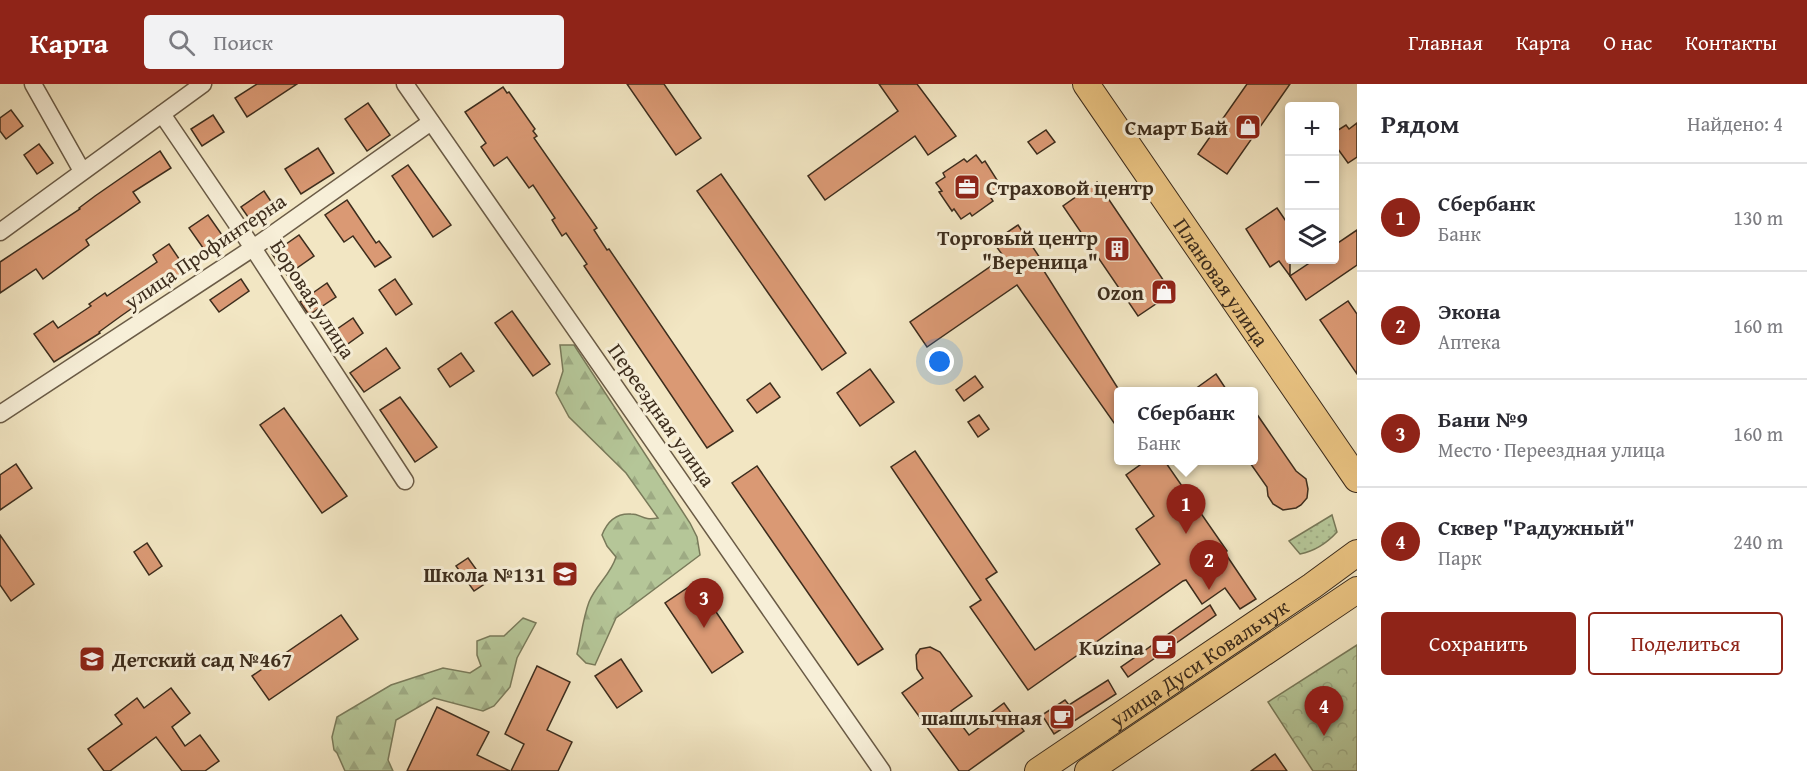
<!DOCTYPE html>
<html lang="ru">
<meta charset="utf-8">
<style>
body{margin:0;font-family:"Gentium Book Plus",serif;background:#f2f2f3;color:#2b2b33}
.controls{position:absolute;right:18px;top:18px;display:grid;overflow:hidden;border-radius:6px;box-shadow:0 3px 9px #0003}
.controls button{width:54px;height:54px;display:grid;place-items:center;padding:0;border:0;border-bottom:2px solid #e1e1e2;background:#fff;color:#2b2b33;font:30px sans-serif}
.you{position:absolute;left:940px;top:278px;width:21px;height:21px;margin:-15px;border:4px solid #fff;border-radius:50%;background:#1a73e8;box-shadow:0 0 0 9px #1a73e833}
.badge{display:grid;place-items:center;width:39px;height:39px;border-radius:50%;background:#8f2418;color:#fff;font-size:20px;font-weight:700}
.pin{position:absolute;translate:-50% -50px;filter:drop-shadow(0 2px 3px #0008)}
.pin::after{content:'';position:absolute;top:32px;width:21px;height:18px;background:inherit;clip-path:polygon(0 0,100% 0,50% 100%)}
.popup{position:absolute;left:1114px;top:303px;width:144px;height:78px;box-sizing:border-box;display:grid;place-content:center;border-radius:6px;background:#fff;filter:drop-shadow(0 2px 4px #0005);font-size:20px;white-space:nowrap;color:#7c7c81}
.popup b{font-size:22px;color:#2b2b33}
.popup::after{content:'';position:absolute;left:50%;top:100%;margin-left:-12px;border:12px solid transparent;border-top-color:#fff}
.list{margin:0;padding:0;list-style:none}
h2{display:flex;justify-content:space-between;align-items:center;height:78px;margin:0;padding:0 24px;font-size:26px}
h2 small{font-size:20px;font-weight:400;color:#7c7c81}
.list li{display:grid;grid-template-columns:39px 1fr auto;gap:18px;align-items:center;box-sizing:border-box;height:108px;padding:0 24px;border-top:2px solid #e1e1e2}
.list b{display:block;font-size:22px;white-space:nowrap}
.list p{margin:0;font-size:20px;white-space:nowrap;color:#7c7c81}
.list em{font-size:20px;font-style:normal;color:#7c7c81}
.actions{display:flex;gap:12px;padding:18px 24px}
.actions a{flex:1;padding:14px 0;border:2px solid #8f2418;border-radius:6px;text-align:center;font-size:21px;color:#8f2418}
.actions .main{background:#8f2418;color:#fff}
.icon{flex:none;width:33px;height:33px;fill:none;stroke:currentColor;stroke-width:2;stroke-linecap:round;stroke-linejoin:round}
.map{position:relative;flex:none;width:1357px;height:687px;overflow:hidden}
header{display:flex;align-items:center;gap:36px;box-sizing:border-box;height:84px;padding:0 30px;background:#8f2418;color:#fff}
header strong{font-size:28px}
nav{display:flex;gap:33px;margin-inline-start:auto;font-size:21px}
.search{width:420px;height:54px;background:#f2f2f3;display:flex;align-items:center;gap:15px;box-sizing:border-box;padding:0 21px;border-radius:6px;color:#7c7c81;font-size:22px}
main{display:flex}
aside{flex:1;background:#fff}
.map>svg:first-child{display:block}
.grass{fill:url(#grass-dots);stroke:#797a5a;stroke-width:1.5}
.forest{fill:url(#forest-firs);stroke:#797a5a;stroke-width:1.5}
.park{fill:url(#park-crowns);stroke:#797a5a;stroke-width:1.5}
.building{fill:#da9974;stroke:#3d2d1d;stroke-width:1.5}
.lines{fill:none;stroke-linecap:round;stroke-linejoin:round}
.minor-casing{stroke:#6a5b46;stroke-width:19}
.primary-casing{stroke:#3d2d1d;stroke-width:28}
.minor{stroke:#f7efd8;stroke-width:16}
.primary{stroke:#e9c382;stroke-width:26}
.labels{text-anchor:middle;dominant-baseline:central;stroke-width:6;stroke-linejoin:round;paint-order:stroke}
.poi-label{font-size:21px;font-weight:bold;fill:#3d2d1d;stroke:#f7efd8;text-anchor:end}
.street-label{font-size:21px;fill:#3d2d1d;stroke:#f7efd8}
</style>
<header>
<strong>Карта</strong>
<div class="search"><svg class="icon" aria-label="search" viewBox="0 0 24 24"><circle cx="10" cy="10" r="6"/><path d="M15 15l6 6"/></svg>Поиск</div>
<nav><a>Главная</a><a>Карта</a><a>О нас</a><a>Контакты</a></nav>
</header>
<main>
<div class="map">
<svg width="1357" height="687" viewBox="0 0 1357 687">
<defs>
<pattern id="grass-dots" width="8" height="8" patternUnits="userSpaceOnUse" patternTransform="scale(1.5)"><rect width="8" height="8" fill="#b5c698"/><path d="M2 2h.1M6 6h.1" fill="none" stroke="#9daa83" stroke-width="1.8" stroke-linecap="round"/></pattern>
<pattern id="forest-firs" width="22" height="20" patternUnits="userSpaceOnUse" patternTransform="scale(1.5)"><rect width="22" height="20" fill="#b5c698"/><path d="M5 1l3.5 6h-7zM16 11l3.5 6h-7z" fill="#9daa83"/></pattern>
<pattern id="park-crowns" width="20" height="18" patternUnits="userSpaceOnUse" patternTransform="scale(1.5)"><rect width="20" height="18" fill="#b5c698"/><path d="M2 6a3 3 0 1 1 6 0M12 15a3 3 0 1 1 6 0" fill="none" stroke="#9daa83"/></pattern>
</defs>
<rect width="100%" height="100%" fill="#f2e6c3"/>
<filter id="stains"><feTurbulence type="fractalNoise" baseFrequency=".00333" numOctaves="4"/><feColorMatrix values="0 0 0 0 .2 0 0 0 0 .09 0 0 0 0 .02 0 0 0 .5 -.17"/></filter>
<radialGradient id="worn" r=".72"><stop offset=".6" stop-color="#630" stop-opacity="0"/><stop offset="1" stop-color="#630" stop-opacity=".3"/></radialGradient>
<path class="grass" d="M1332 431 1337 448C1327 459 1315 467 1300 470L1289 457Z"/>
<g class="forest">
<path d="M560 261H574L690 439 697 453 700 471 616 534 595 581 586 579 577 570C581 553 583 534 589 518 596 501 611 490 616 473L607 462 602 451C607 438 616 429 631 430 642 430 642 437 658 434L626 389 569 333 556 309 563 287Z"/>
<path d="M523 534 536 539 517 574 510 603 494 622 483 627 434 614 396 636 388 676 393 687H345L337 669 334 666 332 653 337 633 391 601 443 584 470 589 481 582 477 571V557L490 552H504Z"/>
</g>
<path class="park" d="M1357 561V687H1313L1268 618Z"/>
<g class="building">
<path d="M257 0H297L247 33 235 14Z"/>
<path d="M627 0H664L701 54 676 71Z"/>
<path d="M879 0H917L956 52 928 71 915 52 825 116 808 92 898 27Z"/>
<path d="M1247 0H1290L1227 90 1198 70Z"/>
<path d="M503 3 507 9 509 8 535 45 533 47 537 52 534 54 597 144 594 146 607 166 609 165 733 347 707 364 584 182 587 180 566 149 562 152 552 136 555 134 533 101 529 104 507 73 494 82 481 63 486 59 465 28Z"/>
<path d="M368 19 390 51 367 67 345 35Z"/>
<path d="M11 26 23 42 6 55 0 47V34Z"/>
<path d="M213 31 224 48 202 62 191 45Z"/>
<path d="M1357 39V73L1348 79 1335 61V48L1346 41 1349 45Z"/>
<path d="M1046 46 1055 58 1037 70 1028 58Z"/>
<path d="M39 60 53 79 37 90 24 71Z"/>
<path d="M318 64 334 89 301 110 285 85Z"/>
<path d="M160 67 171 84 133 108 140 118 86 156 89 161 43 195 36 185 0 209V178L80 125 79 124 95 112Z"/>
<path d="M976 71 982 79 985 77 997 96 994 98 1001 108 991 114 993 117 972 132 970 129 961 135 954 125 952 127 939 108 942 107 936 99 945 93 943 89 964 75 967 78Z"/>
<path d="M408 81 451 141 433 153 392 92Z"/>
<path d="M721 90 846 269 822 286 697 107Z"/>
<path d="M1097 98 1172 209 1138 232 1063 122Z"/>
<path d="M264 107 276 125 253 140 241 123Z"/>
<path d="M347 116 376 159 379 157 391 173 375 183 353 152 344 158 325 131Z"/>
<path d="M1277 124 1290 143V192L1279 177 1270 183 1246 145Z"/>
<path d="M208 131 227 158 208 171 189 144Z"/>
<path d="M1018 141 1040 174 1037 176 1119 306V346L1017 201 927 263 910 238 1004 173 993 158Z"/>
<path d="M1357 146V181L1306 216 1290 192 1314 176H1335V161Z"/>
<path d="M299 151 314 172 287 191 272 170Z"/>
<path d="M169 160 188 188 172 199 171 197 121 232 99 248 100 249 54 278 34 250 53 237 58 244 91 222 89 220 105 209 107 212 157 178 153 171Z"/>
<path d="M241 195 249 207 219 228 210 216Z"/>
<path d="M395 195 412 220 396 231 379 206Z"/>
<path d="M327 199 336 213 309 231 300 218Z"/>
<path d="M1348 217 1357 230V290L1320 236Z"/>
<path d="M512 227 550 280 533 292 495 239Z"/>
<path d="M353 234 363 249 338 267 327 252Z"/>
<path d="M386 264 400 284 364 308 350 289Z"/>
<path d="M461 269 474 287 450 303 438 285Z"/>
<path d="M870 285 894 318 860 342 837 309Z"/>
<path d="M1216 290 1228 308H1191Z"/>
<path d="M975 292 983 303 964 317 956 306Z"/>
<path d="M770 299 780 313 757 329 747 316Z"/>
<path d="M400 313 437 363 415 378 380 326Z"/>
<path d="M284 324 347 412 322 429 260 341Z"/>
<path d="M1254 326 1296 387 1306 395 1308 405 1307 414 1301 421 1296 424 1283 426 1273 420 1268 412 1267 403 1248 376H1254Z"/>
<path d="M979 331 989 345 978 353 968 338Z"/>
<path d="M915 367 997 488 986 495 1035 566 1160 480 1136 445 1154 432 1126 391 1147 376H1164L1227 467 1225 469 1256 515 1240 525 1225 504 1202 520 1186 496 1183 497 1028 606 970 523 981 516 891 383Z"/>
<path d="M16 380 32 404 0 426V391Z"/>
<path d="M757 382 883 565 858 581 732 399Z"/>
<path d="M0 451 34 500 11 517 0 501Z"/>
<path d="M147 459 162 482 149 491 134 468Z"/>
<path d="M468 474 486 499 474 507 456 482Z"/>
<path d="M696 498 743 568 712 589 665 519Z"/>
<path d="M1210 521 1216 531 1128 593 1121 583Z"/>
<path d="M341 531 358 555 269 616 252 592Z"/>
<path d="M930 563 940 568 972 612 951 627 969 651 991 635 988 631 1004 619 1024 647 968 687H959L902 609 923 594 917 585 916 571 920 565Z"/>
<path d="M621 575 642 607 617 624 595 592Z"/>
<path d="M537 582 570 598 547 646 572 658 558 687H511L524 660 505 650Z"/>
<path d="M1108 596 1116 610 1054 650 1042 631 1065 616 1069 621Z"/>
<path d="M171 604 190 629 172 643 185 662 200 651 219 677 205 687H182L156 653 110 687H104L88 665 122 640 115 631 137 614 144 624Z"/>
<path d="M437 623 489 648 477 671 510 687H407Z"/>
<path d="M1275 670 1287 687H1251Z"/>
</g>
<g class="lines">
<g class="minor-casing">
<g id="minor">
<path d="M33 0 82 87"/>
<path d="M405 0 882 687"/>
<path d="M162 30 253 164 405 397"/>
<path d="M0 148 203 0"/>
<path d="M0 330 253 164 431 38"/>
</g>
</g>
<g class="primary-casing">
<g id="primary">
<path id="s1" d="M1086 0 1357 395"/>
<path id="s2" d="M1038 687 1312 502 1357 469"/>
<path d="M1088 687 1357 506"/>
</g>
</g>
<use href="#minor" class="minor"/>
<use href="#primary" class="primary"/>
</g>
<defs>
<g id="shop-square" transform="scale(1.35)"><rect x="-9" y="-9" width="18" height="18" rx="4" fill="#8f2418" stroke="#f7efd8"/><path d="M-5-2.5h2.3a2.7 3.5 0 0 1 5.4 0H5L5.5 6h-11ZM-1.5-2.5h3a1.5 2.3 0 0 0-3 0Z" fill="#fff"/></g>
<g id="office-square" transform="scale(1.35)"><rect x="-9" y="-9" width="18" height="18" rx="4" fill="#8f2418" stroke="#f7efd8"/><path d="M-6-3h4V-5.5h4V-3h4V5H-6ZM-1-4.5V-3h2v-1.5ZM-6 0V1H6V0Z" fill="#fff"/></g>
<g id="building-square" transform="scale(1.35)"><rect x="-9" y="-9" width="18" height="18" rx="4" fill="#8f2418" stroke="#f7efd8"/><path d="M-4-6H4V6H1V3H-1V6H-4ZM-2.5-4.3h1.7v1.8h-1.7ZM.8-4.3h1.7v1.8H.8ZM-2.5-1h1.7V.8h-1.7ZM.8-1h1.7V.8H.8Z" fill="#fff"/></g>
<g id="school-square" transform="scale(1.35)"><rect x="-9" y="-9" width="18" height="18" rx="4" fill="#8f2418" stroke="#f7efd8"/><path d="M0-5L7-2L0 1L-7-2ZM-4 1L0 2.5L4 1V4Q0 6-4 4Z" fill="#fff"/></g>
<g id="cafe-square" transform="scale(1.35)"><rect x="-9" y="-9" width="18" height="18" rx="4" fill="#8f2418" stroke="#f7efd8"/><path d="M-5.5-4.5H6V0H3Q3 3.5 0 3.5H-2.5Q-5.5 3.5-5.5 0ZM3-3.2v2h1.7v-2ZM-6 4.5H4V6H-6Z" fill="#fff"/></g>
</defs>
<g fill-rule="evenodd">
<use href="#shop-square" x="1248" y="43"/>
<use href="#office-square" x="967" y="103"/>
<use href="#building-square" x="1117" y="165"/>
<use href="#shop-square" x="1164" y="208"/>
<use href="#school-square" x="565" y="490"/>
<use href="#cafe-square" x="1164" y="563"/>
<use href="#school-square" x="92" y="575"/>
<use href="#cafe-square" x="1062" y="633"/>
</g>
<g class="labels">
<g class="poi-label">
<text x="1228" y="43">Смарт Бай</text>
<text x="986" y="103" text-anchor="start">Страховой центр</text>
<text x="1098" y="153">Торговый центр<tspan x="1098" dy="24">"Вереница"</tspan></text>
<text x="1144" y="208">Ozon</text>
<text x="546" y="490">Школа №131</text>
<text x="1144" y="563">Kuzina</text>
<text x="112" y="575" text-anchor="start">Детский сад №467</text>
<text x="1042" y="633">шашлычная</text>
</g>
<g class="street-label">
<text transform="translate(205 167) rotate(-34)">улица Профинтерна</text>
<text stroke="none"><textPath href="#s1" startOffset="240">Плановая улица</textPath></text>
<text transform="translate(313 215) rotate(57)">Боровая улица</text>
<text transform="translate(662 331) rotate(55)">Переездная улица</text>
<text stroke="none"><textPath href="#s2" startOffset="194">улица Дуси Ковальчук</textPath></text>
</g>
</g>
<rect width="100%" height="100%" filter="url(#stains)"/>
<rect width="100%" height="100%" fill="url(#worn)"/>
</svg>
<div class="controls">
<button>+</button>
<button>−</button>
<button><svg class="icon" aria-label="layers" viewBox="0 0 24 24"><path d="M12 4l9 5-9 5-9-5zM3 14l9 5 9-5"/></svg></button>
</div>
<div class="you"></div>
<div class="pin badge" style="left:1186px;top:450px">1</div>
<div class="popup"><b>Сбербанк</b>Банк</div>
<div class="pin badge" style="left:1209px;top:506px">2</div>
<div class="pin badge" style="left:704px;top:544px">3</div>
<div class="pin badge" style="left:1324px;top:652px">4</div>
</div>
<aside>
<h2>Рядом<small>Найдено: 4</small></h2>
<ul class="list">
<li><span class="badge">1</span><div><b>Сбербанк</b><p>Банк</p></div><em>130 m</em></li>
<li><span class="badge">2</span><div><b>Экона</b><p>Аптека</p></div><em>160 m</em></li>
<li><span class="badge">3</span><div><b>Бани №9</b><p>Место · Переездная улица</p></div><em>160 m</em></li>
<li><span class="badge">4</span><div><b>Сквер &quot;Радужный&quot;</b><p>Парк</p></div><em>240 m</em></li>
</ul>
<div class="actions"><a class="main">Сохранить</a><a>Поделиться</a></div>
</aside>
</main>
